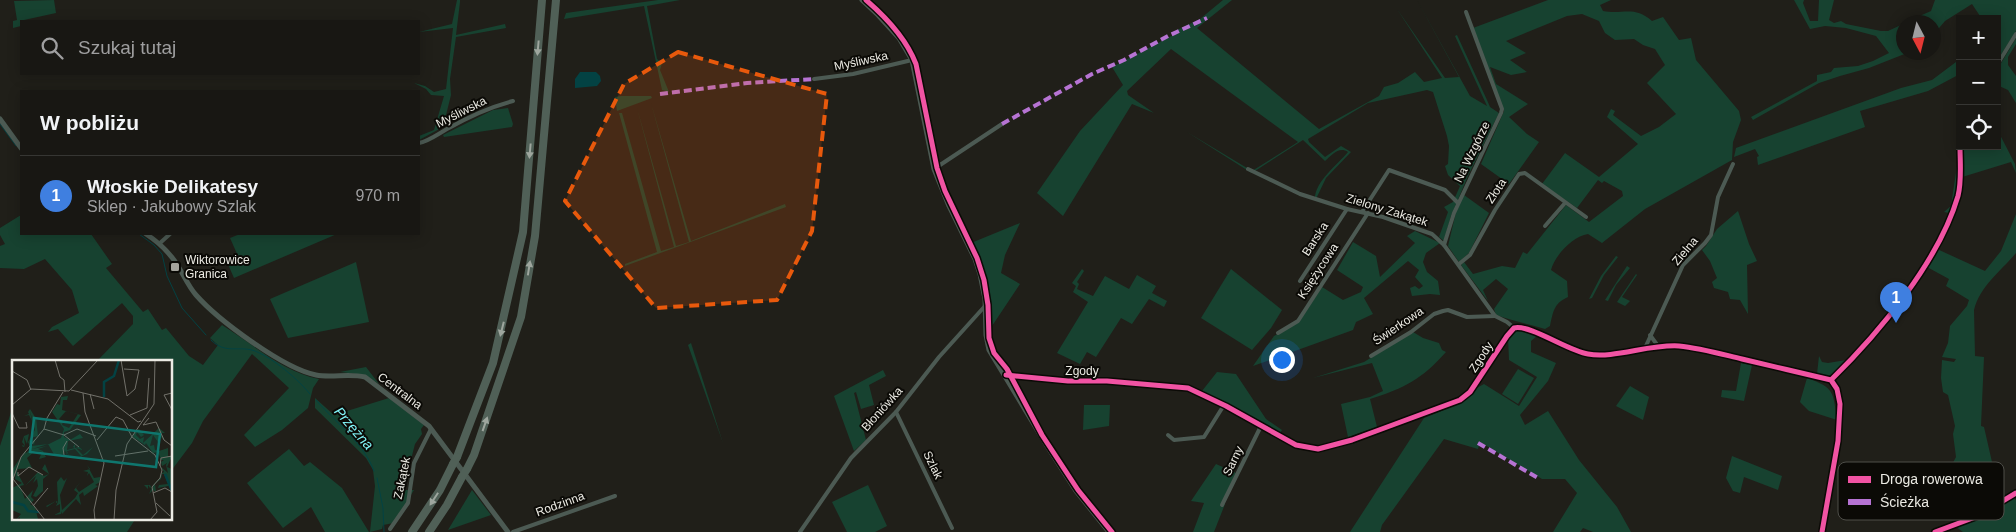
<!DOCTYPE html>
<html lang="pl">
<meta charset="utf-8">
<style>
body{margin:0;font-family:Helvetica,sans-serif;background:#252421;color:#f1f3f6}
.controls{position:absolute;right:15px;top:15px;display:grid;overflow:hidden;border-radius:0px;box-shadow:0 2px 12px #0003}
.controls button{width:45px;height:45px;display:grid;place-items:center;padding:0;border:0;border-bottom:1px solid #363633;background:#181713;color:#f1f3f6;font:25px sans-serif}
.compass{position:absolute;left:1896px;top:15px;width:45px;height:45px;border-radius:50%;background:#181713;box-shadow:0 2px 12px #0003;rotate:173deg}
.you{position:absolute;left:1281px;top:359px;width:18px;height:18px;margin:-12px;border:4px solid #fff;border-radius:50%;background:#1a73e8;box-shadow:0 0 0 8px #1a73e833}
.badge{display:grid;place-items:center;width:32px;height:32px;border-radius:50%;background:#a5a49d;color:#fff;font-size:16px;font-weight:700}
.pin{position:absolute;translate:-50% -41px;filter:drop-shadow(0 1px 2px #0008)}
.pin::after{content:'';position:absolute;top:26px;width:18px;height:15px;background:inherit;clip-path:polygon(0 0,100% 0,50% 100%)}
.list{margin:0;padding:0;list-style:none}
h2{display:flex;justify-content:space-between;align-items:center;height:65px;margin:0;padding:0 20px;font-size:21px}
h2 small{font-size:16px;font-weight:400;color:#9f9fa0}
.list li{display:grid;grid-template-columns:32px 1fr auto;gap:15px;align-items:center;box-sizing:border-box;height:80px;padding:0 20px;border-top:1px solid #363633}
.list b{display:block;font-size:19px;white-space:nowrap}
.list p{margin:0;font-size:16px;white-space:nowrap;color:#9f9fa0}
.list em{font-size:16px;font-style:normal;color:#9f9fa0}
.icon{flex:none;width:28px;height:28px;fill:none;stroke:currentColor;stroke-width:2;stroke-linecap:round;stroke-linejoin:round}
.map{position:relative;flex:none;width:2016px;height:532px;overflow:hidden}
.search{position:absolute;background:#181713;box-shadow:0 2px 12px #0003;left:20px;top:20px;width:400px;height:55px;display:flex;align-items:center;gap:12px;box-sizing:border-box;padding:0 18px;border-radius:0px;color:#9f9fa0;font-size:19px}
.panel{position:absolute;background:#181713;box-shadow:0 2px 12px #0003;left:20px;top:90px;width:400px;height:145px;border-radius:0px}
.map>svg:first-child{display:block}
.green{fill:#174230}
.water{fill:#034243}
.lines{fill:none;stroke-linecap:round;stroke-linejoin:round}
.stream{stroke:#034243;stroke-width:1}
.minor{stroke:#4c5a53;stroke-width:4}
.tertiary{stroke:#4c5a53;stroke-width:5}
.motorway{stroke:#506057;stroke-width:8}
.motorway-bridge{stroke:#506057;stroke-width:8}
.quiet{stroke:#b673d3;stroke-width:4;stroke-dasharray:8 4;stroke-linecap:butt}
.cycleway-casing{stroke:#0b0a06;stroke-width:8}
.cycleway{stroke:#f153a3;stroke-width:5}
.oneway{fill:#9ea69e}
.marked{fill:#e8590c;fill-opacity:0.2;stroke:#e8590c;stroke-width:4;stroke-dasharray:10 6;stroke-linejoin:round}
.poi-dot{fill:#a5a49d;stroke:#0b0a06;stroke-width:2}
.labels{text-anchor:middle;dominant-baseline:central;stroke-width:4;stroke-linejoin:round;paint-order:stroke}
.street-label{font-size:12px;fill:#ecebe4;stroke:#0b0a06}
.poi-label{font-size:12px;fill:#ecebe4;stroke:#0b0a06;text-anchor:start}
.water-label{font-size:14px;font-style:italic;fill:#82f6fa;stroke:#0b0a06}
.inset-river{fill:none;stroke:#034243;stroke-width:2.5}
.inset-road{fill:none;stroke:#72716a;stroke-width:1}
.view{fill:#0f766e;fill-opacity:0.15;stroke:#0f766e;stroke-width:2.5}
.inset-edge{fill:none;stroke:#ecebe4;stroke-width:2.5}
.key{fill:#0b0a06;stroke:#4e4e49;stroke-width:1}
.key-label{font-size:14px;fill:#ecebe4}
</style>
<div class="map">
<svg width="2016" height="532" viewBox="0 0 2016 532">
<rect width="100%" height="100%" fill="#201f19"/>
<g class="green">
<path d="M54 0 56 13 24 20V21H21V26L13 28V21L17 20 14 1Z"/>
<path d="M457 0H460V2L456 35 505 24 506 28 456 37 450 79 451 95 443 127 419 140V136L434 130 444 96 431 95 426 89 414 83 425 86 434 92 446 89 453 28 419 32 452 24Z"/>
<path d="M658 0H680L647 6 657 59 662 63 660 70 669 92 662 90 644 6 564 19 566 13Z"/>
<path d="M1223 0H1232L1197 28 1319 129 1379 96 1384 87 1398 83 1415 72 1424 82 1442 78 1397 9 1445 78 1459 77 1417 0 1470 96 1487 106 1455 36 1457 35 1487 100 1490 107 1499 113 1468 176 1451 216 1444 241 1439 237 1448 212 1444 207 1453 202 1460 186 1448 175 1445 166 1448 164 1449 146 1447 136 1433 92 1427 90 1368 103 1308 139 1309 142 1325 157 1341 146 1351 152 1326 178 1315 201C1313 183 1337 165 1348 152 1339 146 1332 155 1325 161L1303 140 1252 173 1250 172 1187 132 1252 171 1298 142 1171 49 1127 91 1128 95 1154 113 1132 104 1063 216 1037 193 1080 131 1123 85 1112 67 1177 33V30L1200 19Z"/>
<path d="M1548 0H1611L1600 5 1603 11C1623 15 1634 5 1652 21L1663 17 1679 40 1691 38 1696 60 1739 111 1741 120 1733 142 1732 160 1645 209 1602 243 1588 234C1573 236 1555 255 1551 270L1567 281 1568 297C1554 303 1553 312 1550 326L1545 329C1529 324 1513 321 1496 315L1494 309 1508 289 1496 279 1483 290 1488 301 1461 265 1464 262 1473 274 1502 266 1515 268 1523 252 1527 254 1566 205 1589 222 1623 196 1622 191 1604 181 1602 183 1598 180 1577 208 1542 184 1565 153 1599 177 1638 144 1607 117 1611 109 1615 111 1613 115 1641 136 1659 127 1676 114 1647 83 1665 65 1655 49 1643 45 1634 39 1615 40 1605 33 1599 21 1582 14 1567 16 1506 41 1526 53 1510 60 1527 72 1511 75 1490 67 1496 84 1528 104 1509 117 1527 134 1539 142 1509 184 1481 164 1504 111 1473 28Z"/>
<path d="M1794 0H1804L1803 3 1810 21H1818L1819 0H1834L1829 20 1834 23 1841 21 1846 24 1881 31H1888L1903 24 1904 52 1907 53 1869 68 1840 76 1819 83 1753 120 1751 117 1817 81V75L1831 72 1834 68 1858 66 1873 61 1889 53 1876 36 1846 28 1825 26 1810 29Z"/>
<path d="M1935 0H2016V31L1997 61V19H1982L1972 4 1945 21 1934 34V22H1906L1931 11Z"/>
<path d="M2016 38V44L2008 57V65L2016 76V103L2008 90 1997 85V70Z"/>
<path d="M1960 59V74L1928 91 1860 111 1865 127 1758 165 1757 157 1759 156 1755 149 1734 157 1736 148 1901 88 1932 80Z"/>
<path d="M621 96H651L652 98 617 111 615 97Z"/>
<path d="M651 103 691 241 785 204 786 207 625 266V264L657 252 619 113H622L661 251 674 247 637 108 676 246 689 242Z"/>
<path d="M508 108 513 124 512 127 444 137 443 135 493 110Z"/>
<path d="M1997 129 2015 164 2016 173 2011 162 1959 178C1956 190 1953 202 1949 213L1944 212 1951 206 1957 166V151H1963V146H1997Z"/>
<path d="M1464 195 1489 213 1469 253 1459 262 1448 246 1456 212Z"/>
<path d="M1738 211 1749 244 1757 261 1747 265 1748 314 1740 300 1730 299 1728 292 1714 288 1712 282 1717 278 1710 261 1702 250 1706 246 1717 229Z"/>
<path d="M2016 214V253C2001 271 1980 286 1974 310L1975 356 1984 357 1981 426 1984 427 1992 462 2002 493 2006 496 1980 513 1963 520 1947 483 1948 472 1956 457 1953 434 1955 426 1948 395 1943 392 1941 378 1942 360 1954 362 1956 359 1942 357 1948 343 1950 326 1967 306 1969 300 1946 286 1949 279 1927 267 1937 249 1985 271 2001 251Z"/>
<path d="M21 215V234H91L112 264 106 268 143 312 148 309 162 330 166 328 189 356 203 365 218 345 210 338 222 325C253 344 283 372 319 379L313 388 308 408 282 430 255 447 244 435 289 388 252 354 203 421 192 443 171 471V361H97L133 324V316L122 303 73 346 58 329 48 332 52 327 79 313 72 290 45 259 24 269 0 268V246L5 244 0 235V228Z"/>
<path d="M1020 223 1005 255 1001 273 1020 284 990 329C989 298 984 271 971 243Z"/>
<path d="M1415 231 1440 243 1426 253 1423 262 1427 272 1438 281 1440 295 1430 294 1412 296 1410 288 1415 286 1419 289 1423 286 1415 277 1419 270 1408 261 1364 298 1373 314 1356 322 1353 330 1253 366 1274 336 1299 322 1322 287 1343 300 1361 292 1363 287 1337 270 1353 242 1376 256 1380 277 1415 243 1407 236Z"/>
<path d="M240 234H337L234 278 227 262 238 256 230 238Z"/>
<path d="M1616 256 1618 257 1604 275 1592 298 1589 299 1601 276Z"/>
<path d="M356 262 369 322 288 338 270 299Z"/>
<path d="M1627 266 1630 268 1616 285 1608 301 1605 300Z"/>
<path d="M1082 269 1084 271 1077 282 1079 284 1077 289 1093 296 1105 276 1129 289 1137 275 1156 286 1152 293 1167 301 1164 307 1149 299 1132 324 1121 318 1096 357 1087 352 1080 364 1057 353 1088 302 1073 292 1076 286 1072 283Z"/>
<path d="M1231 269 1282 310 1271 328 1252 350 1201 318Z"/>
<path d="M1636 274 1637 275 1622 297 1630 301 1625 306 1617 302Z"/>
<path d="M1517 329 1537 336 1531 341V352L1556 363 1548 381 1520 415 1525 425 1548 411 1579 460 1617 507 1631 532H1593L1583 528 1580 532H1553L1577 493 1565 479H1542L1480 442 1478 449 1444 439 1382 525 1380 532H1350L1424 418 1458 404 1473 390 1484 384 1519 406 1537 377 1509 360 1508 337Z"/>
<path d="M1413 332 1423 338 1439 343 1442 350 1446 352C1422 379 1405 388 1370 399L1377 427 1348 437 1341 404 1370 397 1383 391 1372 363 1313 378 1364 362Z"/>
<path d="M691 343 723 443 688 345Z"/>
<path d="M1819 356 1822 362 1828 363 1846 360 1835 372 1829 376 1817 374Z"/>
<path d="M1741 363 1752 365 1744 401 1721 397 1722 390 1736 391Z"/>
<path d="M366 367 379 384 364 375 340 372Z"/>
<path d="M1518 369 1534 378 1518 404 1502 394Z"/>
<path d="M883 370 886 376 869 385 874 405 861 409 856 392 854 393 866 440 854 451 834 396Z"/>
<path d="M1217 372 1236 374 1266 419 1282 430 1280 433 1202 391Z"/>
<path d="M1807 378C1835 388 1833 392 1837 420L1809 411 1800 402Z"/>
<path d="M1630 386 1649 397 1643 420 1616 406Z"/>
<path d="M315 398 334 415 389 398 424 425 421 429 422 434 415 444 406 479 403 481V490H414L394 523 383 525 382 529 370 532 375 486 373 470 366 458 315 408Z"/>
<path d="M14 403V518H136L127 532H0V446Z"/>
<path d="M1084 405H1110L1109 426 1083 430Z"/>
<path d="M289 449 304 466 310 462 342 488 369 532H325L311 507 283 528 247 483Z"/>
<path d="M1732 456 1782 476 1778 490 1744 477 1740 493 1733 491 1726 478Z"/>
<path d="M1216 464 1236 473 1222 502 1225 504 1214 532H1193L1204 503 1191 501Z"/>
<path d="M868 485 887 526 875 532H847L832 502Z"/>
<path d="M472 490 491 515 448 530Z"/>
<path d="M2013 495 2016 500V532H1963L1955 526 1979 517Z"/>
</g>
<path class="water" d="M580 72H596L600 76 601 81 597 86 575 88V79Z"/>
<g class="lines">
<g class="stream">
<path d="M0 124 16 146"/>
<path d="M139 234 154 245 162 254 167 276 182 308 206 335"/>
<path d="M211 340C226 355 238 345 255 351 273 358 298 379 310 394"/>
<path d="M316 400C335 422 364 443 374 471"/>
<path d="M377 478 383 508 384 532"/>
</g>
<g class="minor">
<path d="M1997 65 2016 34"/>
<path d="M814 79 853 74 912 60"/>
<path d="M419 143C429 141 438 134 447 129 468 117 490 107 513 101"/>
<path d="M934 169 1002 124"/>
<path d="M1248 169 1300 194 1347 209 1383 217 1432 234 1444 245 1495 316 1507 322 1514 328"/>
<path d="M1362 212 1389 170 1445 190 1458 203"/>
<path d="M1545 226 1565 203"/>
<path d="M160 243 170 234"/>
<path d="M1444 245 1454 213 1501 113 1502 109 1466 12"/>
<path d="M1459 264 1470 255 1495 210 1519 174 1525 173 1586 217"/>
<path d="M1300 281 1347 209"/>
<path d="M1278 333 1298 321 1368 213"/>
<path d="M1650 335 1658 346"/>
<path d="M1645 348 1683 265 1705 243 1711 235 1718 197 1733 164"/>
<path d="M1371 356 1411 332 1434 314 1443 311 1448 310 1467 317 1495 316"/>
<path d="M1006 375 1068 381H1107L1188 388 1226 406 1296 445 1318 449 1352 440 1460 400 1470 392 1507 336 1514 328C1530 324 1568 351 1588 354 1614 359 1649 344 1679 346 1700 348 1721 354 1742 359 1772 366 1801 373 1831 380L1837 389 1840 404 1838 441 1822 532"/>
<path d="M1831 380C1879 333 1939 261 1958 196 1962 181 1960 162 1960 146"/>
<path d="M896 412 952 528"/>
<path d="M1168 435 1174 440 1204 437 1224 405"/>
<path d="M1222 505 1261 426"/>
<path d="M390 529 408 503 414 463 431 429"/>
<path d="M513 532 615 496"/>
<path d="M800 532 851 458 896 412 939 357 985 306"/>
</g>
<g class="tertiary">
<path d="M862 0 878 15 899 38 912 60 934 169 949 206 975 259 980 274 985 299 986 335 989 350 1047 446 1076 491 1109 532"/>
<path d="M0 119 21 148"/>
<path d="M146 234C160 243 170 253 178 266 184 276 189 287 196 295 218 320 284 369 316 375 332 378 349 373 365 377L429 426 508 532"/>
</g>
<g class="motorway">
<path d="M457 457 493 363 523 232 542 0"/>
<path d="M467 469 474 455 521 317 535 236 556 0"/>
<path d="M412 532 440 490 453 464"/>
<path d="M429 532 447 505 462 477"/>
</g>
<g class="motorway-bridge">
<path d="M453 464 457 457"/>
<path d="M462 477 467 469"/>
</g>
<g class="quiet">
<path d="M660 94 747 83 814 79"/>
<path d="M1002 124 1092 74 1124 60 1168 36 1207 18"/>
<path d="M1478 443 1538 478"/>
</g>
<g class="cycleway-casing">
<g id="cycleway">
<path d="M866 0C887 18 906 38 916 64L937 168 945 191 977 258 984 280 988 305 989 338 994 353 1007 369 1042 435 1078 490 1112 532"/>
<path d="M1006 375 1068 381H1107L1188 388 1226 406 1296 445 1318 449 1352 440 1460 400 1470 392 1507 336 1514 328C1530 324 1568 351 1588 354 1614 359 1649 344 1679 346 1700 348 1721 354 1742 359 1772 366 1801 373 1831 380L1837 389 1840 404 1838 441 1822 532"/>
<path d="M1831 380C1879 333 1939 261 1958 196 1962 181 1960 162 1960 146"/>
<path d="M1935 532 1978 516 2016 493"/>
</g>
</g>
<use href="#cycleway" class="cycleway"/>
</g>
<defs><path id="oneway-solid" d="M-6-.8H1V-3.2L6.5 0L1 3.2V.8H-6Z" transform="scale(1.25)"/></defs>
<g class="oneway">
<use href="#oneway-solid" transform="translate(538 48) rotate(95)"/>
<use href="#oneway-solid" transform="translate(530 151) rotate(95)"/>
<use href="#oneway-solid" transform="translate(529 268) rotate(-81)"/>
<use href="#oneway-solid" transform="translate(502 329) rotate(104)"/>
<use href="#oneway-solid" transform="translate(485 424) rotate(-71)"/>
<use href="#oneway-solid" transform="translate(434 499) rotate(123)"/>
</g>
<path class="marked" d="M678 52 827 94 812 231 777 300 656 308 565 201 624 84Z"/>
<rect class="poi-dot" x="170" y="262" width="10" height="10" rx="2.5"/>
<g class="labels">
<g class="street-label">
<text transform="translate(861 61) rotate(-12)">Myśliwska</text>
<text transform="translate(461 112) rotate(-27)">Myśliwska</text>
<text transform="translate(1472 152) rotate(-64)">Na Wzgórze</text>
<text transform="translate(1496 191) rotate(-57)">Złota</text>
<text transform="translate(1387 210) rotate(17)">Zielony Zakątek</text>
<text transform="translate(1315 239) rotate(-57)">Barska</text>
<text transform="translate(1685 251) rotate(-50)">Zielna</text>
<text transform="translate(1318 271) rotate(-57)">Księżycowa</text>
<text transform="translate(1398 326) rotate(-34)">Świerkowa</text>
<text transform="translate(1481 357) rotate(-57)">Zgody</text>
<text x="1082" y="371">Zgody</text>
<text transform="translate(400 391) rotate(37)">Centralna</text>
<text transform="translate(882 409) rotate(-48)">Błoniówka</text>
<text transform="translate(1233 461) rotate(-64)">Sarny</text>
<text transform="translate(933 465) rotate(64)">Szlak</text>
<text transform="translate(402 478) rotate(-78)">Zakątek</text>
<text transform="translate(560 504) rotate(-20)">Rodzinna</text>
</g>
<g class="poi-label">
<text x="185" y="260">Wiktorowice<tspan x="185" dy="14">Granica</tspan></text>
</g>
<g class="water-label">
<text transform="translate(354 428) rotate(49)">Przężna</text>
</g>
</g>
<g transform="translate(12 360)">
<rect width="160" height="160" fill="#201f19"/>
<path d="M56 36 55 40H51L50 50 69 55 58 70 52 72V77L58 80 68 74 71 78 56 81 55 90 63 88 61 87 63 84V88L67 87 71 90 64 88 71 95 81 87 75 94 66 98 69 96 63 89 55 91 57 96 54 91 57 101 53 90 52 94 43 96 36 84 20 89 35 86 26 89 31 91 34 97 27 99 30 92 23 91 15 98 20 108 6 109 5 112 12 125 8 126 13 139 21 130 19 137 22 140 18 144 23 147 26 159 8 160V157L4 160 9 154 0 150V128L10 123 3 119 4 113 0 122V110L13 91 10 85 13 86 10 82 12 76 17 74 15 84 12 77 13 86 11 87 14 93 19 88 16 82 23 70 18 51 20 61 17 55 12 56 13 61 12 56 17 54 14 48 16 52 18 49 23 57H29H24L26 76 19 78 20 81 23 79 22 85 18 79 19 86 37 84 49 78 52 69 40 52 45 44 48 45 49 37ZM54 51 66 54 57 68 50 65 51 61 47 59ZM147 68 153 73H149L152 80 149 77 146 82 141 75 138 86 142 85 143 90 147 91 156 88V96H160L155 107 160 109V131L158 125 156 126 146 128 147 125 156 124 152 114H150L149 119 145 122 143 124 144 132 141 130 137 134 141 125 138 128 136 125V129L132 125H138L139 127 148 118 150 113 152 112 148 106 156 113 154 105 155 103 150 106 149 102 152 100H149L146 92 141 93 134 83 133 85 121 77 123 71 127 69 132 75 129 77 125 72 124 75 128 79 132 77 131 83ZM33 104 37 114 31 119V131L24 137 21 136 26 126 25 119 21 123 24 116 13 126 26 112 32 116 37 114 30 109ZM75 105 82 118 88 117V122L83 125 86 126 72 136 71 132 67 135 69 145 64 139 50 154 49 151V154L42 155 48 152V144L44 146 46 142 44 143V141L35 147 34 146 44 141 46 142 45 122 49 117 52 121 55 118 48 135 50 150 63 138 66 133 62 130 69 121 64 128 67 132 82 122 77 113 75 116 76 112 71 111 78 109Z" fill="#174230" fill-rule="evenodd"/>
<path class="inset-river" d="M92 37V22L102 16 107 0M153 114 160 131M0 142 12 145 16 151 27 152"/>
<path class="inset-road" d="M43 0 48 17 52 20 53 32M109 0 115 36M112 9 127 10 123 29 115 36M0 11 15 20 19 30M59 30 96 39 126 62 129 61M71 33 73 52 92 103 82 150 83 160M160 33 152 35 160 50M78 34 82 49M0 45 19 29 57 31 86 0M0 53 7 68H15L14 62M118 55 135 48 137 18M137 58 131 65 144 62 152 80 160 86M111 60 120 77 143 95 150 110 148 118 140 127 145 152 138 160M32 69 52 75 65 69 84 76M32 69 35 58 51 32M52 75 67 87M85 80 104 57 111 60M52 95 51 88 55 81M103 96 136 91M148 106 149 98 160 96M6 112V116L17 107 31 115M1 119 9 97 32 69M1 119 33 160M141 133 153 128 160 132M144 143 158 156M21 146 36 128M102 160 104 130 115 84 142 44 143 0"/>
<path class="view" d="M22 58 148 74 144 107 18 92Z"/>
<rect width="160" height="160" class="inset-edge"/>
</g>
<rect x="1838" y="462" width="166" height="58" rx="8" class="key"/>
<rect x="1848" y="476" width="23" height="7" fill="#f153a3"/>
<rect x="1848" y="499" width="23" height="6" fill="#b673d3"/>
<g class="key-label">
<text x="1880" y="484">Droga rowerowa</text>
<text x="1880" y="507">Ścieżka</text>
</g>
</svg>
<div class="controls">
<button>+</button>
<button>−</button>
<button><svg class="icon" aria-label="locate" viewBox="0 0 24 24"><circle cx="12" cy="12" r="6"/><path d="M12 2v4M12 18v4M2 12h4M18 12h4"/></svg></button>
</div>
<svg class="compass" viewBox="-18 -18 36 36"><path d="M0-13l5 13h-10z" fill="#e53935"/><path d="M0 13l5-13h-10z" fill="#9f9fa0"/></svg>
<div class="you"></div>
<div class="pin badge" style="left:1896px;top:323px;background:#3f7fe0">1</div>
<div class="search"><svg class="icon" aria-label="search" viewBox="0 0 24 24"><circle cx="10" cy="10" r="6"/><path d="M15 15l6 6"/></svg>Szukaj tutaj</div>
<section class="panel">
<h2>W pobliżu<small></small></h2>
<ul class="list">
<li><span class="badge" style="background:#3f7fe0">1</span><div><b>Włoskie Delikatesy</b><p>Sklep · Jakubowy Szlak</p></div><em>970 m</em></li>
</ul>
</section>
</div>
